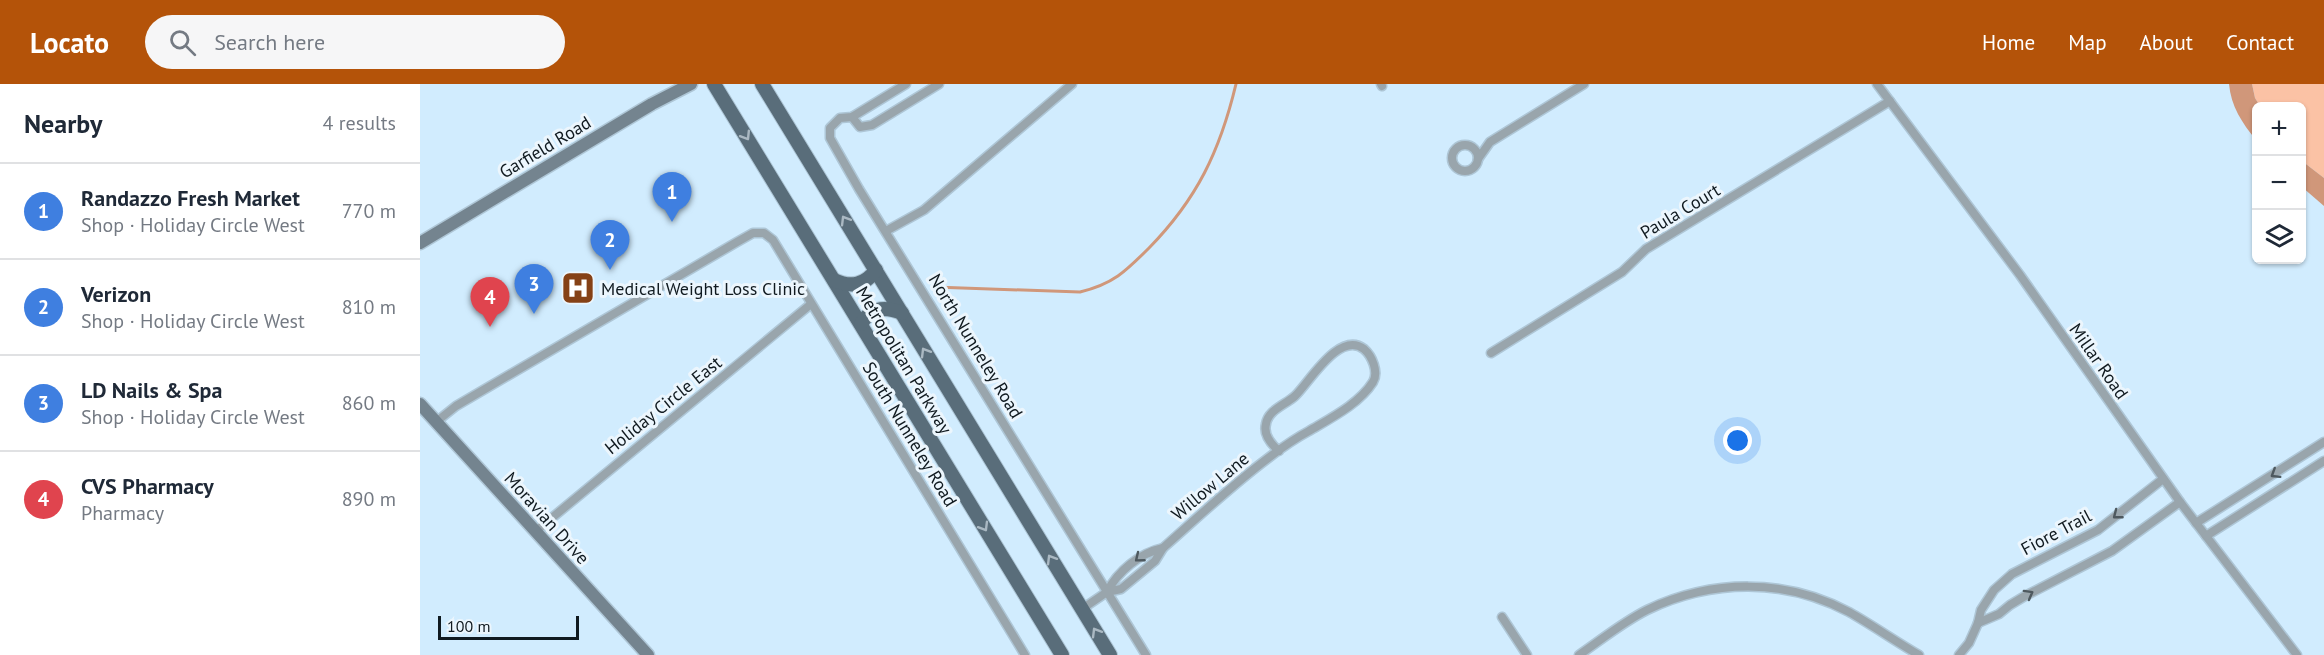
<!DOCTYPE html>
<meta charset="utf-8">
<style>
body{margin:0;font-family:"PT Sans",sans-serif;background:#f6f6f7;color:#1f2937}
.controls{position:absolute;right:18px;top:18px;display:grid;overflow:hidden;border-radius:9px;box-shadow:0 2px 4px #0004}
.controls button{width:54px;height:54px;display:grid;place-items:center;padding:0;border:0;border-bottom:2px solid #e0e1e3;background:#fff;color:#1f2937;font:30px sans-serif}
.scale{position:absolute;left:18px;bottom:15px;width:141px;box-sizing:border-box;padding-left:6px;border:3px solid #101a20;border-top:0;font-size:16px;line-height:21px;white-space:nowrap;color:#101a20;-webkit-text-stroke:4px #ecf6fd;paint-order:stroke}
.you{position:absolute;left:1318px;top:357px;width:21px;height:21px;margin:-15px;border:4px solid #fff;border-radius:50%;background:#1a73e8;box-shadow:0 0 0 9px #1a73e833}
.badge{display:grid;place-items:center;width:39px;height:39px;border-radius:50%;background:#b45309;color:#fff;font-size:20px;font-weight:700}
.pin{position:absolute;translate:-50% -50px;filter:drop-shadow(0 2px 3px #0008)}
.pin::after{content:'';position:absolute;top:32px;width:21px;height:18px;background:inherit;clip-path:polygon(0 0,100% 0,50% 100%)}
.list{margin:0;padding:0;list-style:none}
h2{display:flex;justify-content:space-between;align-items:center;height:78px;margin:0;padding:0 24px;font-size:26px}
h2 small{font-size:20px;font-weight:400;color:#747a83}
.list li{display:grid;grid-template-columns:39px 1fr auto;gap:18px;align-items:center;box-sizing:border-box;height:96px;padding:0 24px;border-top:2px solid #e0e1e3}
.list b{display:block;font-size:22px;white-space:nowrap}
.list p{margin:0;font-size:20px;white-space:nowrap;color:#747a83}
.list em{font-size:20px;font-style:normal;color:#747a83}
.icon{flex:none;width:33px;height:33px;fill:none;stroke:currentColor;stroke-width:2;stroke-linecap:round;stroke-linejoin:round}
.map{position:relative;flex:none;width:1904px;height:571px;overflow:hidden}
header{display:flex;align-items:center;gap:36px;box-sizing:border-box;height:84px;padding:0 30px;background:#b45309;color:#fff}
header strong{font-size:28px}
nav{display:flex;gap:33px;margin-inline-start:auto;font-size:21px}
.search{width:420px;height:54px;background:#f6f6f7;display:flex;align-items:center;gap:15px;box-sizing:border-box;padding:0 21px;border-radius:33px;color:#747a83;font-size:22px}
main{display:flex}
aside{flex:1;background:#fff}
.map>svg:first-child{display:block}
.green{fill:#fbc2a5}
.water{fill:#d0977a}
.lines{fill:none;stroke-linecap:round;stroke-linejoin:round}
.stream{stroke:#d0977a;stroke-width:3}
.street-casing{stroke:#aec6d6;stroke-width:11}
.secondary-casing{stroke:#aec6d6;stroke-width:15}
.primary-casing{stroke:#aec6d6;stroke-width:16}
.street{stroke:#99a5ac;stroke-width:8}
.secondary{stroke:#74848f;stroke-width:12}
.primary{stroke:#596d7a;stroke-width:14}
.oneway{stroke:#aab8c2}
.oneway2{stroke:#4e595f}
.labels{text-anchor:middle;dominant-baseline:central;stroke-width:6;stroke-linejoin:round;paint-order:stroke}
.street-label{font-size:18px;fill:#101a20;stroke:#ecf6fd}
.poi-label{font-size:18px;fill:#101a20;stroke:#ecf6fd;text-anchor:start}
</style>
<header>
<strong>Locato</strong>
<div class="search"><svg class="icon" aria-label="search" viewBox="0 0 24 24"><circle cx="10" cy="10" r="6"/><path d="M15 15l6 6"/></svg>Search here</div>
<nav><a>Home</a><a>Map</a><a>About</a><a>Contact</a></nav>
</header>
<main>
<aside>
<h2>Nearby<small>4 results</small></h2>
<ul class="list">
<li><span class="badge" style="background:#3f7fe0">1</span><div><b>Randazzo Fresh Market</b><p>Shop · Holiday Circle West</p></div><em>770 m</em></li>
<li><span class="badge" style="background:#3f7fe0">2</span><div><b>Verizon</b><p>Shop · Holiday Circle West</p></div><em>810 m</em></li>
<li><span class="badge" style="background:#3f7fe0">3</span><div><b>LD Nails &amp; Spa</b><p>Shop · Holiday Circle West</p></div><em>860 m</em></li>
<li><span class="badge" style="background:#e0444e">4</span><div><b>CVS Pharmacy</b><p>Pharmacy</p></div><em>890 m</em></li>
</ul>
</aside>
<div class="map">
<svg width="1904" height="571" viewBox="0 0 1904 571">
<rect width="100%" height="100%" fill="#d1ecfe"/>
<path class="green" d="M1832 0H1904V94L1882 77V22H1840L1835 14Z"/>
<g class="water">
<path d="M1809 0H1832L1835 14 1840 22H1836V56C1822 39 1811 22 1809 0Z"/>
<path d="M1882 77 1904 94V122L1882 103Z"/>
</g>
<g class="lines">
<path class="stream" d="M514 203 660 208C693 200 705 188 729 164 777 115 800 67 816 0"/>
<g class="street-casing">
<g id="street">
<path d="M486 0 432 33 420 34 410 44V54L439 105 726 571"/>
<path d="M961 0 962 2"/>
<path d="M1457 0 1600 191 1760 418 1877 571"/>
<path d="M432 33 440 43 452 41 519 0"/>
<circle cx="1045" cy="74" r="13"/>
<path d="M1058 75 1070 58 1164 0"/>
<path d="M466 147 504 126 652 0"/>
<path d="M1071 269 1202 188 1226 165 1470 17"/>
<path d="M16 338 36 322 317 158 333 149H344L353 156 605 571"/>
<path d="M1776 439 1904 358"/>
<path d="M116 447 391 220"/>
<path d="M1786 452 1904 377"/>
<path d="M743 464C777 434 811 402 847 375 860 365 874 355 889 347 911 334 939 320 953 298 959 288 952 272 944 265 919 246 889 299 875 312 865 321 848 326 846 340 843 351 851 360 859 367"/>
<path d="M662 525 687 508 701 505 735 477 743 464C720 469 698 487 687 508"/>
<path d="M1082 533 1107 571"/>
<path d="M1558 539 1579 530 1590 521 1605 512 1692 467 1760 418"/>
<path d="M1159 571C1181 556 1203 538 1227 526 1292 495 1365 494 1429 528 1452 541 1475 557 1499 571"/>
<path d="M1539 571 1549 559 1558 539 1561 526 1574 506 1592 490 1678 446 1743 395"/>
</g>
</g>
<g class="secondary-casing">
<g id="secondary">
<path d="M0 159 232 20 271 0"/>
<path d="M0 320 228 571"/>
</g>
</g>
<g class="primary-casing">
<g id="primary">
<path d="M294 0 642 571"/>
<path d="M342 0 690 571"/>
<path d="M414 196C431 204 445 201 456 186"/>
<path d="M441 240C451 223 465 222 482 229"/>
</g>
</g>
<use href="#street" class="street"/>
<use href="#secondary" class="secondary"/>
<use href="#primary" class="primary"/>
</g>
<defs><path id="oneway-chevron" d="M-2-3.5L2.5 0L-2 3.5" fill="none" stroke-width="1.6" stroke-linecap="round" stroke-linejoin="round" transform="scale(1.5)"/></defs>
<g class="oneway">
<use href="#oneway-chevron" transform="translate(326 52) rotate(58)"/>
<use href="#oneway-chevron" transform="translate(425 136) rotate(-121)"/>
<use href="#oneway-chevron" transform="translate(505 268) rotate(-121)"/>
<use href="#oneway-chevron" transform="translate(564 443) rotate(59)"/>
<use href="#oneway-chevron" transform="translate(631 475) rotate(-121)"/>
<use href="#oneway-chevron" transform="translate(676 548) rotate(-121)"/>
</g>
<g class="oneway2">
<use href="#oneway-chevron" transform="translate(1855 390) rotate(148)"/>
<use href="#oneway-chevron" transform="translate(1697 431) rotate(142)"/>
<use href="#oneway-chevron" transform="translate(719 474) rotate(141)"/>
<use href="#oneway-chevron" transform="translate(1609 510) rotate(-29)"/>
</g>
<defs>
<g id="hospital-square" transform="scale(1.725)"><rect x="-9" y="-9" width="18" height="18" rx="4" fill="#854116" stroke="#ecf6fd"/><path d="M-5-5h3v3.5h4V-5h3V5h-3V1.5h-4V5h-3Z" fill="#fff"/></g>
</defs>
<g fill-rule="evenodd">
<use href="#hospital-square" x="158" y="204"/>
</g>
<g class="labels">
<g class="street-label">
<text transform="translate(125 63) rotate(-31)">Garfield Road</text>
<text transform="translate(1260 127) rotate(-31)">Paula Court</text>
<text transform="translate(556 262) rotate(59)">North Nunneley Road</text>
<text transform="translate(484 276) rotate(59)">Metropolitan Parkway</text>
<text transform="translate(1679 277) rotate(55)">Millar Road</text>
<text transform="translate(243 321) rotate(-39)">Holiday Circle East</text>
<text transform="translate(490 350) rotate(59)">South Nunneley Road</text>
<text transform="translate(790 402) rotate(-40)">Willow Lane</text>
<text transform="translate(127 434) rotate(48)">Moravian Drive</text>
<text transform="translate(1636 448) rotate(-28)">Fiore Trail</text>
</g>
<g class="poi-label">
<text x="181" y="204">Medical Weight Loss Clinic</text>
</g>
</g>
</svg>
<div class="controls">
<button>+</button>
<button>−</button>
<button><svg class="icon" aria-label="layers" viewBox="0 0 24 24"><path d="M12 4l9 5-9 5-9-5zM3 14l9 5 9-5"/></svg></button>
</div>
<div class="scale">100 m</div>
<div class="you"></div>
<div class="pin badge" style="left:252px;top:138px;background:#3f7fe0">1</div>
<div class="pin badge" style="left:190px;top:186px;background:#3f7fe0">2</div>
<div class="pin badge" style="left:114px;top:230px;background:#3f7fe0">3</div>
<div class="pin badge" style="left:70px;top:243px;background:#e0444e">4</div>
</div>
</main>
